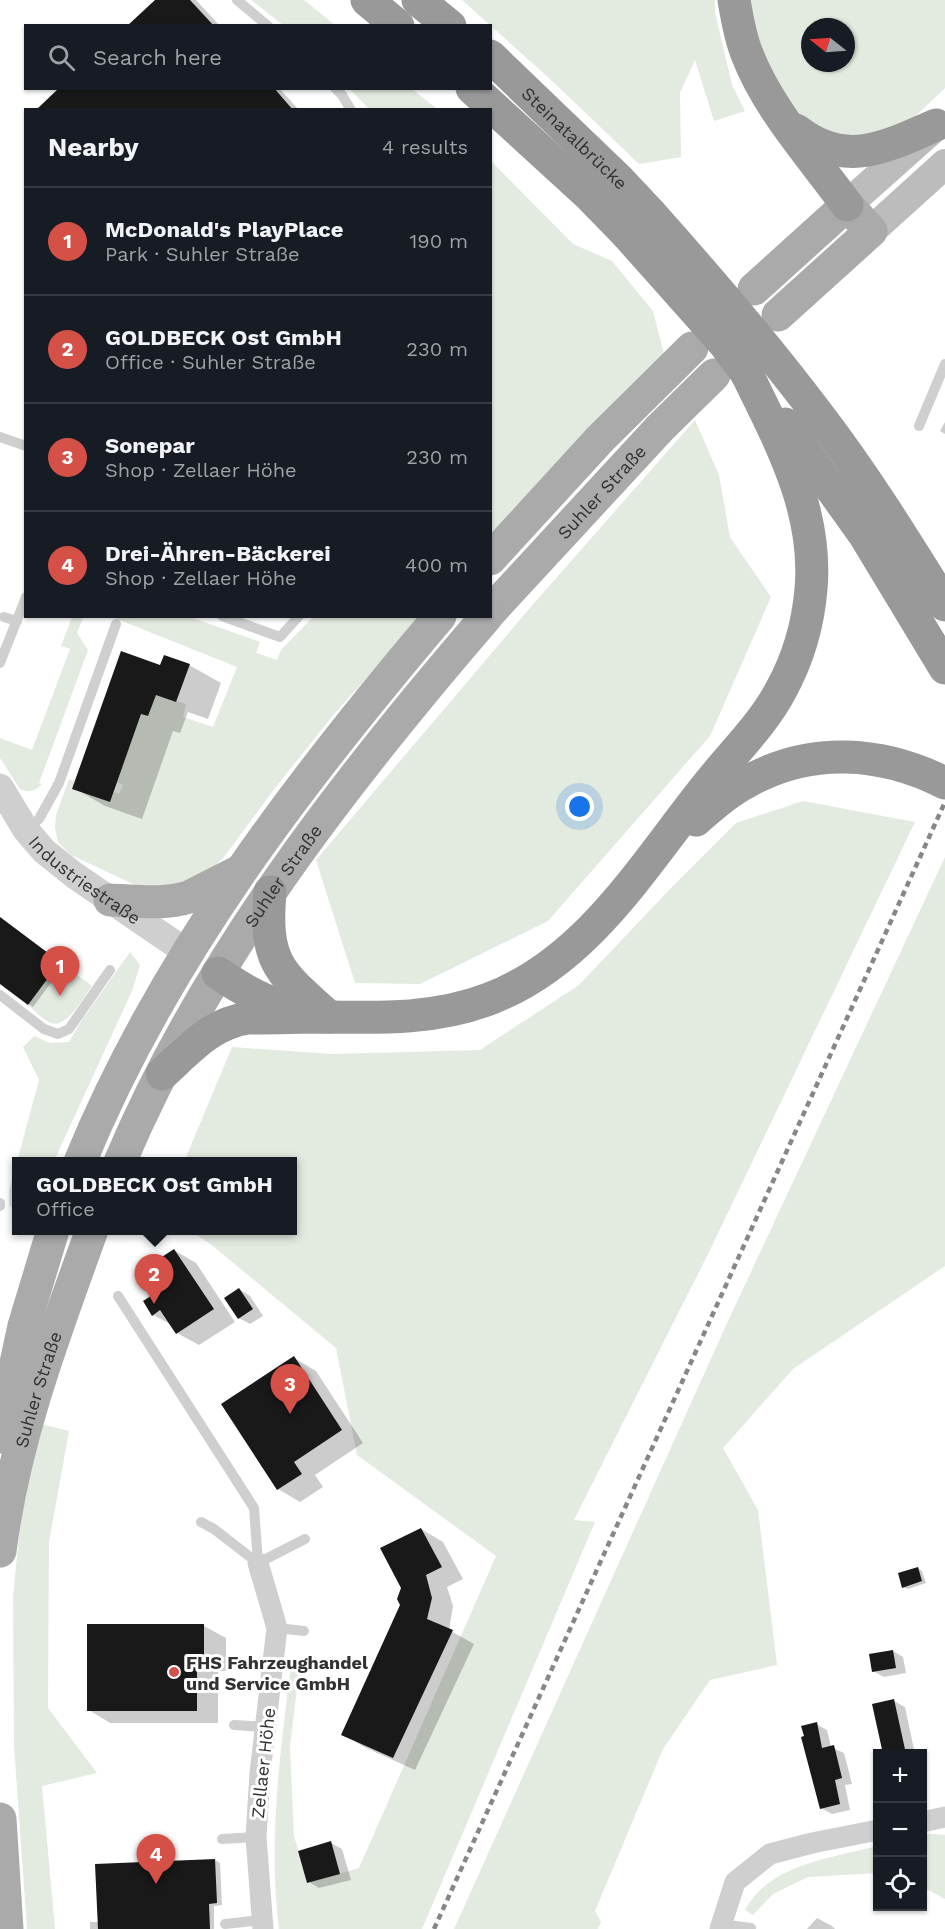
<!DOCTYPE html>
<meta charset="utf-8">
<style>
body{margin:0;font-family:"Work Sans",sans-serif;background:#242831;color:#f1f3f6}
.controls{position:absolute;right:18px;bottom:18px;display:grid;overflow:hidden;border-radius:0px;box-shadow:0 2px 4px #0004}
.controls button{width:54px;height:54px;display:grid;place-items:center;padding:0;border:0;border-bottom:2px solid #363941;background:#171b24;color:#f1f3f6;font:30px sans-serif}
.compass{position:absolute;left:801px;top:18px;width:54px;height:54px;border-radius:50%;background:#171b24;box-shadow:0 2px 4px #0004;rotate:287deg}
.you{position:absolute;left:580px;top:807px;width:21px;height:21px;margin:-15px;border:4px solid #fff;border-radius:50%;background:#1a73e8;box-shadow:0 0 0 9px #1a73e833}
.badge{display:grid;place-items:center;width:39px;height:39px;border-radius:50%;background:#d55148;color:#fff;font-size:20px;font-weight:700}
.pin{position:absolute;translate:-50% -50px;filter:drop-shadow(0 2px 3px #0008)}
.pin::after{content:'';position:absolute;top:32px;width:21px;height:18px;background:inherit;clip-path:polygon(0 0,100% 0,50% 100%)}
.popup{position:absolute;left:12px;top:1157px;width:285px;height:78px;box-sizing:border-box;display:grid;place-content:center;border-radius:0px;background:#171b24;filter:drop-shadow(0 2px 4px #0005);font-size:20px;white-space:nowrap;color:#9ea1a6}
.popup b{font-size:22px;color:#f1f3f6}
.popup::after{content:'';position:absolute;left:50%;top:100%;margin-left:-12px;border:12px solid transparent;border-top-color:#171b24}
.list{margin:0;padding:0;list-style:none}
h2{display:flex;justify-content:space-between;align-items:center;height:78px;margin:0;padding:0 24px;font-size:26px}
h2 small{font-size:20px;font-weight:400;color:#9ea1a6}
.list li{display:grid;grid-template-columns:39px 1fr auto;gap:18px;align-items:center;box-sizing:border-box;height:108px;padding:0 24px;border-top:2px solid #363941}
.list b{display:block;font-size:22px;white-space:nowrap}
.list p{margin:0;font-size:20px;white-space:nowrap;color:#9ea1a6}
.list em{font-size:20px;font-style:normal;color:#9ea1a6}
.icon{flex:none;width:33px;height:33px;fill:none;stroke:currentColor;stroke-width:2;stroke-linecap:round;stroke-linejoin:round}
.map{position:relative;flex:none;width:945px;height:1929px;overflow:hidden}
.search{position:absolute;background:#171b24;box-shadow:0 2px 4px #0004;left:24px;top:24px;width:468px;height:66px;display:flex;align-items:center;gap:15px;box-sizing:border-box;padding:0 21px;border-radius:0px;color:#9ea1a6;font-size:22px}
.panel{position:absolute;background:#171b24;box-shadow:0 2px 4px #0004;left:24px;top:108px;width:468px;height:510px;border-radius:0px}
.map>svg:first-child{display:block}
.green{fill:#e3eadf;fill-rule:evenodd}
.shadow{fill:#0003}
.building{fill:#191919}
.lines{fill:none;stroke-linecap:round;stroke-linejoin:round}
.service{stroke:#cfcfcf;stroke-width:10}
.minor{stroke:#cfcfcf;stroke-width:21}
.tertiary{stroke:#cfcfcf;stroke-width:27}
.secondary{stroke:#bcbcbc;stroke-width:30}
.primary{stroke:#aaa;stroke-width:33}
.motorway{stroke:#999;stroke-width:33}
.rail{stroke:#878787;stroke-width:4.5;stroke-dasharray:6 4.5;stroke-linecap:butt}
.motorway-bridge{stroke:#999;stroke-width:33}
.poi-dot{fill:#d55148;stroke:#fff;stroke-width:2}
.labels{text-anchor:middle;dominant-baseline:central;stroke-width:6;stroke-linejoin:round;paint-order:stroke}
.street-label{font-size:18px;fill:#323232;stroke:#fff}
.poi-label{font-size:18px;font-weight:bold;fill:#323232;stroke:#fff;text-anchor:start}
</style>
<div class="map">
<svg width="945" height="1929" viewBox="0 0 945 1929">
<rect width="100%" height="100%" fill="#fff"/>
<g class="green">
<path d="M251 0H304L335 25H283Z"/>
<path d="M462 0H715V12L732 85 745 111 714 121 695 60 680 93 681 157 639 164 549 78Z"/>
<path d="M749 0H945V88L901 130 848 143 796 113 772 75 754 29ZM810 27H846V63H810Z"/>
<path d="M350 89H412L437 109H369Z"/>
<path d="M491 161 573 244 612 261 653 311 665 358 491 540Z"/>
<path d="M695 420 719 475 730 537 771 597 710 736 548 921 420 984 355 983 316 860 529 609Z"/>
<path d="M72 617H83L77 633 88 650 39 783 42 784C36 791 29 793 20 789L0 758V738L32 750 70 649 61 646Z"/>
<path d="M112 617H190L260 642 256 653 277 660 281 650 313 617H422L335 713 275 788 224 857 201 880 177 889 135 885 71 855 58 842 55 828 56 815 69 779 75 781 72 789 110 802 114 792 119 794 123 785 117 782 141 714 148 716 151 707 150 692 186 704 183 717 213 727 237 667Z"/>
<path d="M803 801 915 822 710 1250 574 1520 595 1522 422 1929H279C268 1842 280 1752 291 1666L300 1665 290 1746 294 1836 308 1883 359 1868 496 1556 357 1455 336 1348 213 1246 191 1231 292 1230V1162H184L232 1047 332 1054 480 1050 579 985 670 889 736 823Z"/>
<path d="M945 857V1266L793 1369 723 1448 758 1510 777 1665 710 1680 663 1749 595 1911 601 1922 598 1929H454L728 1321Z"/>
<path d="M130 952 140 965 132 991 54 1161 17 1162 39 1080 23 1047 34 1036 50 1043 69 1042 82 1020Z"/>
<path d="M60 962 92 986C84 997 66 1029 51 1023 43 1020 35 1011 28 1005Z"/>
<path d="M16 1166V1210L9 1205V1190Z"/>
<path d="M41 1424 69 1431 49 1542 48 1708 97 1773 42 1786 55 1929H27L14 1745 13 1597 22 1505Z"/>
<path d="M922 1833 945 1835V1899L923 1887Z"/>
<path d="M877 1846V1873L808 1877 773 1894 753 1915 745 1910C769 1864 832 1858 877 1846Z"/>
</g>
<g class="shadow">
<path d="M157 0H196L220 26H129Z"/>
<path d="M61 88H279L299 110H49Z"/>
<path d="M945 422V434L940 431Z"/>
<path d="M189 665 221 683 208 719 188 712 180 733 173 731 142 819 105 806 74 788 161 667Z"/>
<path d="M0 917 64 965 33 1007 0 982Z"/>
<path d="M174 1250 196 1263 235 1322 199 1345 177 1333 172 1325 153 1315V1296Z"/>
<path d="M239 1289 250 1296 263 1316 250 1324 239 1318Z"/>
<path d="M294 1358 316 1371 363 1443 315 1475 323 1487 300 1502 278 1489Z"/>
<path d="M421 1529 443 1542 463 1579 447 1587 453 1606 449 1630 474 1644 415 1770 364 1747 343 1734 402 1605Z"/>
<path d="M917 1568 922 1571 926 1583 908 1589 903 1587Z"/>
<path d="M204 1626 226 1638V1671H218V1723H110L89 1710Z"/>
<path d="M893 1651 903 1657 906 1673 884 1677 873 1671Z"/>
<path d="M894 1701 905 1707 915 1754H884Z"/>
<path d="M816 1724 827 1730 831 1747 844 1753 852 1784 845 1785 850 1810 832 1814 821 1808Z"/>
<path d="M331 1843 342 1849 351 1880 319 1888 309 1882Z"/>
<path d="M215 1860 220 1863 222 1905 214 1906V1929H90V1922H99Z"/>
<path d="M817 1918 832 1926 835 1929H807Z"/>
</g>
<g class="building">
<path d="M155 0H190L214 26H127Z"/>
<path d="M59 88H274L293 110H36Z"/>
<path d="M121 651 160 665 164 655 190 664 176 702 156 695 148 716 141 714 110 802 72 789Z"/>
<path d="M0 917 60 962 28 1005 0 984Z"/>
<path d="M174 1249 214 1309 176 1334 160 1310 152 1316 143 1301 151 1296 136 1274Z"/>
<path d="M239 1288 253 1309 238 1319 224 1298Z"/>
<path d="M294 1356 342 1430 294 1462 302 1474 277 1490 221 1404Z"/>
<path d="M421 1528 442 1567 426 1575 432 1598 427 1619 453 1630 393 1758 341 1735 400 1605 397 1599 401 1588 380 1548Z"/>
<path d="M918 1567 922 1581 902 1588 898 1573Z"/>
<path d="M87 1624H204V1659H197V1711H87Z"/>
<path d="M893 1650 896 1668 872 1672 869 1654Z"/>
<path d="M894 1699 906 1754H883L872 1704Z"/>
<path d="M817 1722 822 1748 834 1745 842 1778 835 1780 840 1804 820 1809 801 1737 804 1736 801 1726Z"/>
<path d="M331 1841 340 1874 307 1883 298 1851Z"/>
<path d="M215 1859 217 1903 209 1904 210 1929H98L95 1864Z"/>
</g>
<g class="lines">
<g class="service">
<path d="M237 0 268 26"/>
<path d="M335 88 342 95 351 110"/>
<path d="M919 426 945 364"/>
<path d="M0 437 26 446"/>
<path d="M222 616 280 637 299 616"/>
<path d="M4 617 17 621"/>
<path d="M0 663 26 597"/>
<path d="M26 830 39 819 59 783 116 624"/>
<path d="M0 995 44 1029 58 1034 69 1029 110 970"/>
<path d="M0 1203V1206"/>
<path d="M118 1296 254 1508 258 1563"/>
<path d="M201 1522 214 1529 258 1563"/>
<path d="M258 1563 305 1539"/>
<path d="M277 1628 304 1631"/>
<path d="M234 1725 266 1727"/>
<path d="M222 1839 256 1837"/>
<path d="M225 1924 262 1920"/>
<path d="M720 1924 751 1928"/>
</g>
<g class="minor">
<path d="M258 1563 277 1628 260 1773 256 1837 263 1929"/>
<path d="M922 1822 945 1817"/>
<path d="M720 1929 735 1882 770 1854 812 1843 878 1830"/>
</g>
<path class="tertiary" id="s1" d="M0 787 26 830 44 851 74 875 188 953"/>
<g class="secondary">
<path d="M847 205 930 131"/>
<path d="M871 231 945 164"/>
</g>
<g class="primary">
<path d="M754 289 847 205 871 231 778 315"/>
<path d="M490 559 600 439 692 348"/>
<path id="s2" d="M490 612 660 428 714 375"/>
<path d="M110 900C136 901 164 905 189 897L238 872"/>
<path d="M80 1162C163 959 299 782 440 616"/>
<path id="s3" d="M120 1162C206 959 344 782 487 616"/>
<path d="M0 1437 24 1326 53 1230"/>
<path id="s4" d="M0 1551C14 1440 54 1335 92 1230"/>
<path d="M0 1819 7 1929"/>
</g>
<g class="motorway">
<path d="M367 0 398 26"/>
<path d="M418 0 450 26"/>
<path d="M734 0C737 18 740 37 747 54 768 109 813 158 847 205"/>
<path id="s5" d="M490 56 620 181 650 213"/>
<path d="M472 88 588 194 627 234"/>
<path d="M796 130C845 169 886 147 936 125"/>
<path d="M785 424 864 534 945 668"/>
<path d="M696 820C712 806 728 792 747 782 810 746 882 751 945 783"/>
<path d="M270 892C264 963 279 972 329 1017"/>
<path d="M218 973C243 990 266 1003 295 1010"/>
<path d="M162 1074C190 1049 210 1024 248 1018 275 1018 302 1017 329 1017 384 1018 437 1019 489 999 589 961 646 861 710 782 734 752 763 724 781 690 798 659 808 625 811 589 818 510 780 442 747 374"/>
</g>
<path class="rail" d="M434 1929 945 802"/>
<g class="motorway-bridge">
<path d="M650 213C708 278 764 343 816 412 863 473 904 539 945 605"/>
<path d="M627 234 724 343 747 374"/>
</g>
</g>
<circle class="poi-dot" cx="174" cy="1672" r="6"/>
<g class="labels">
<g class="street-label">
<text stroke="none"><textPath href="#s5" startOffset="118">Steinatalbrücke</textPath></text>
<text stroke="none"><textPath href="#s2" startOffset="164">Suhler Straße</textPath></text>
<text stroke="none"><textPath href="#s3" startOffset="330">Suhler Straße</textPath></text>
<text stroke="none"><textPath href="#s1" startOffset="128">Industriestraße</textPath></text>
<text stroke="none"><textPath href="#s4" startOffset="166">Suhler Straße</textPath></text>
<text transform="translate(263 1763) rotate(-84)">Zellaer Höhe</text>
</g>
<g class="poi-label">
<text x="186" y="1662">FHS Fahrzeughandel<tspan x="186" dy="21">und Service GmbH</tspan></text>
</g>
</g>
</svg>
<div class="controls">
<button>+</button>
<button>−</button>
<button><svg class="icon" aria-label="locate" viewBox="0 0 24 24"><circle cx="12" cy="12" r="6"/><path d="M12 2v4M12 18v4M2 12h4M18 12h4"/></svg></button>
</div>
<svg class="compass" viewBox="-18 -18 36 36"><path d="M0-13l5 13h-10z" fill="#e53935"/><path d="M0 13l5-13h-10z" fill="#9ea1a6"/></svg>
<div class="you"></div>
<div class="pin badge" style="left:60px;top:996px">1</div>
<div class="pin badge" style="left:154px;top:1304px">2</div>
<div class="popup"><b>GOLDBECK Ost GmbH</b>Office</div>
<div class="pin badge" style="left:290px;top:1414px">3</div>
<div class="pin badge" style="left:156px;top:1884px">4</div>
<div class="search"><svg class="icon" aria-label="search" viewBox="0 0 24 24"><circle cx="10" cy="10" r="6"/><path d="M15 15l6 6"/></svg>Search here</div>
<section class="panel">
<h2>Nearby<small>4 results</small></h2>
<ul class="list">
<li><span class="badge">1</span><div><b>McDonald's PlayPlace</b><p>Park · Suhler Straße</p></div><em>190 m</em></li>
<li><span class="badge">2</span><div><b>GOLDBECK Ost GmbH</b><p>Office · Suhler Straße</p></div><em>230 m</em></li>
<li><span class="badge">3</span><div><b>Sonepar</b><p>Shop · Zellaer Höhe</p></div><em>230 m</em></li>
<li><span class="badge">4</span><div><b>Drei-Ähren-Bäckerei</b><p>Shop · Zellaer Höhe</p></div><em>400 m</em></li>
</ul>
</section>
</div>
